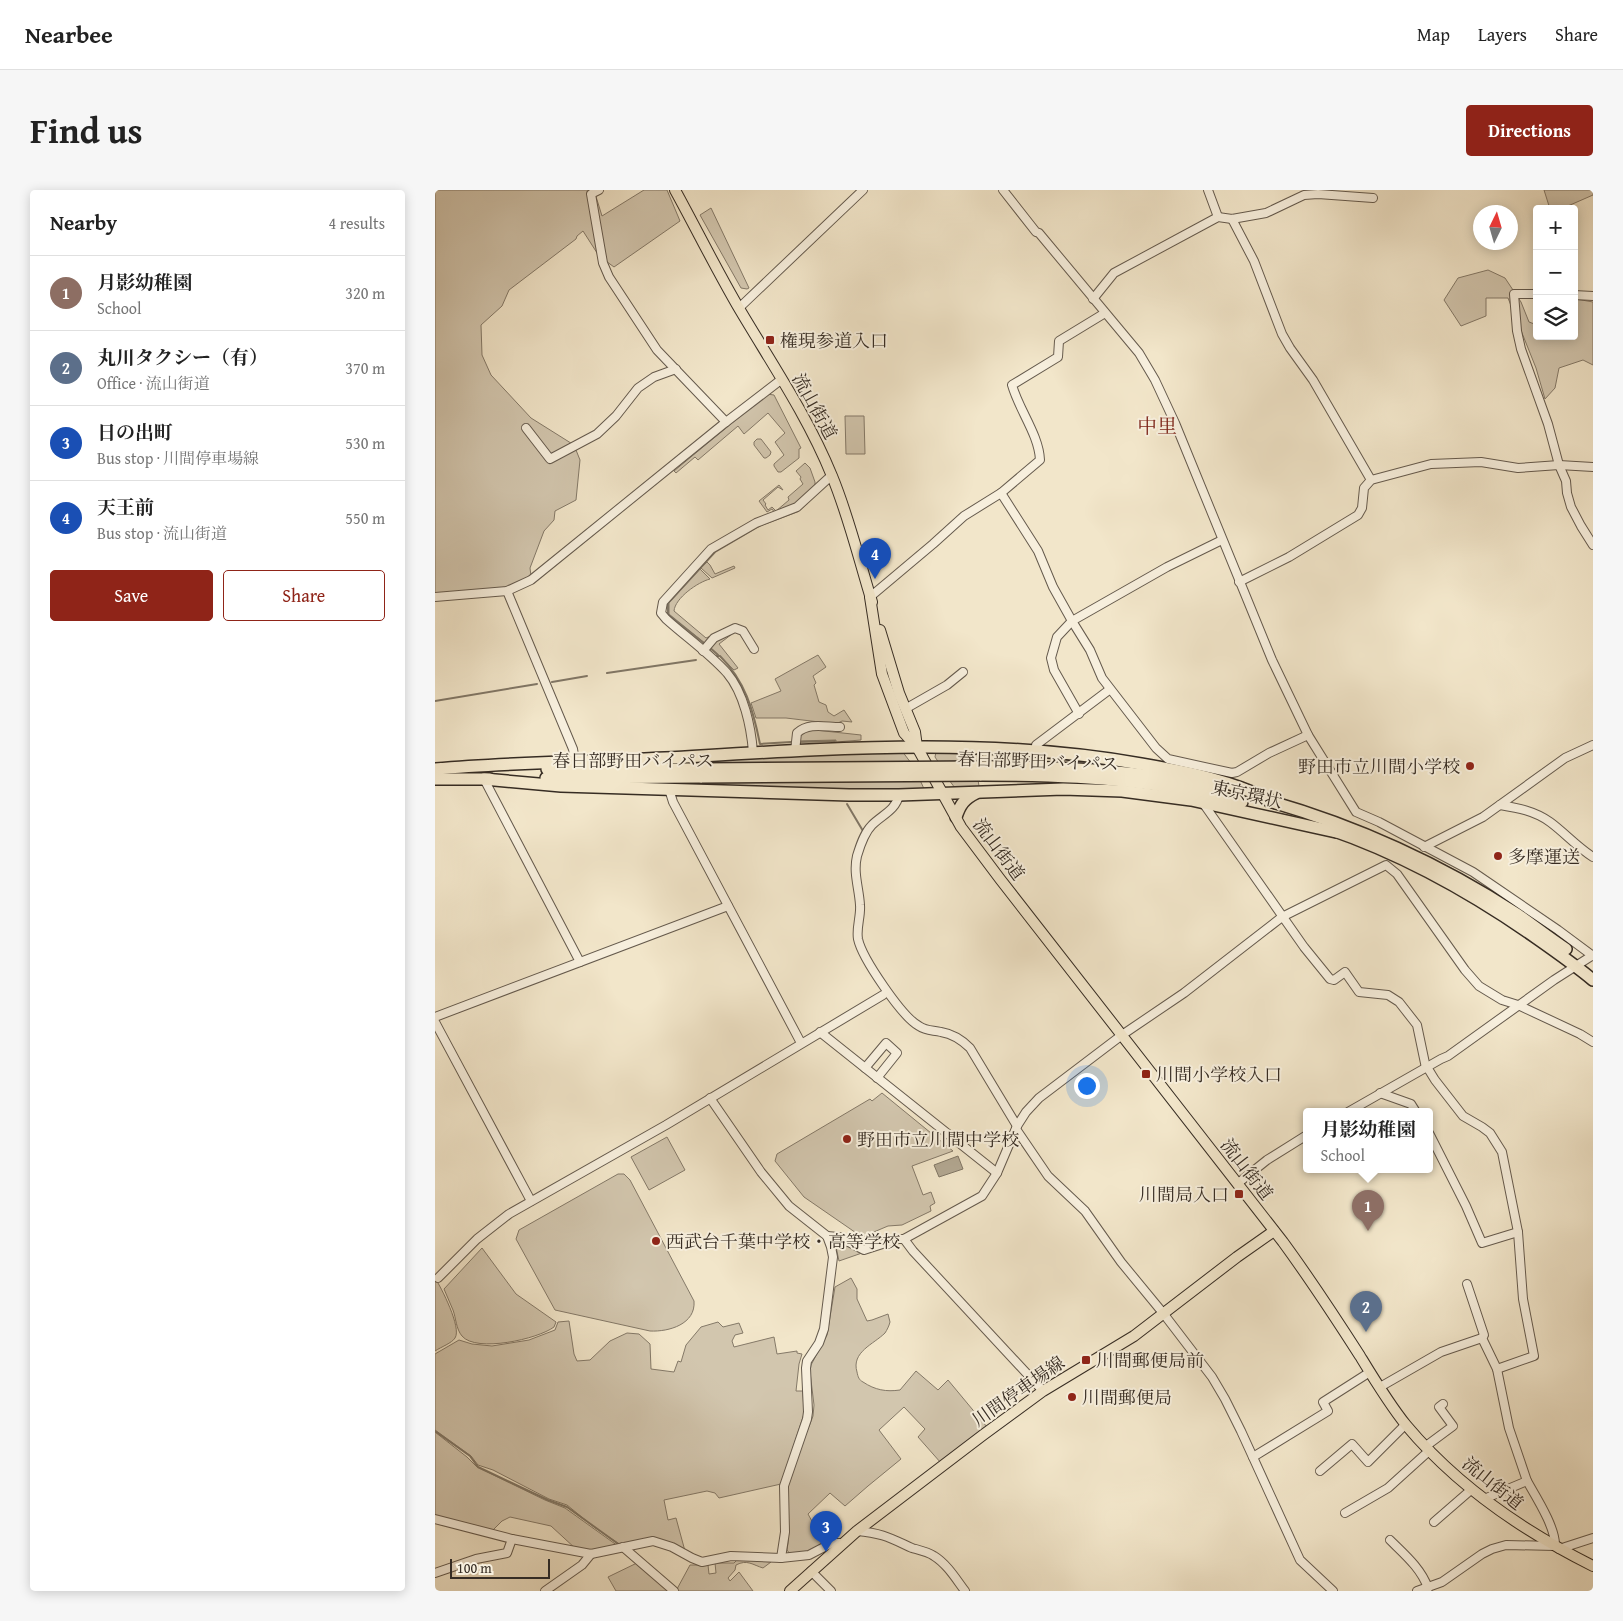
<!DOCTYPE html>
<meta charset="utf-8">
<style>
body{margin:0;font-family:"Gentium Book Plus","Noto Serif JP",serif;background:#f6f6f6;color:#222}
.controls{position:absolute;right:15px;top:15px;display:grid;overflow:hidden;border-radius:5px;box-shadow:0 2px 12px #0003}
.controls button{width:45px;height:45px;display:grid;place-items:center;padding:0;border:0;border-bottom:1px solid #e0e0e0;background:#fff;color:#222;font:25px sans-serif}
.compass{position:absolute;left:1038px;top:15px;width:45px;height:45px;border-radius:50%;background:#fff;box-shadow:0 2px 12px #0003;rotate:5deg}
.scale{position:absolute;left:15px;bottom:12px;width:100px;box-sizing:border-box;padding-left:5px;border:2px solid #362c23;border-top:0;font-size:14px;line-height:18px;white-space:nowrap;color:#362c23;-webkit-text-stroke:4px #f7efdd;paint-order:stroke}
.you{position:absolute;left:651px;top:895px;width:18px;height:18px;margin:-12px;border:4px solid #fff;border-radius:50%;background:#1a73e8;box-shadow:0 0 0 8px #1a73e833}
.badge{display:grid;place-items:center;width:32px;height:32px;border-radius:50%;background:#8f2418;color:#fff;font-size:16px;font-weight:700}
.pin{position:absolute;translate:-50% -41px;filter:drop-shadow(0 1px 2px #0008)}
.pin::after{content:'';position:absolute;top:26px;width:18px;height:15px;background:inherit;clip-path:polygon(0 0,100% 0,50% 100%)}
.popup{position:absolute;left:868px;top:918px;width:130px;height:65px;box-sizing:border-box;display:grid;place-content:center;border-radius:5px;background:#fff;filter:drop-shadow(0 1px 4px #0005);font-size:16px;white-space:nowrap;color:#767676}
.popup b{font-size:19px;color:#222}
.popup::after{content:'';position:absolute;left:50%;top:100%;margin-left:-10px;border:10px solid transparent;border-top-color:#fff}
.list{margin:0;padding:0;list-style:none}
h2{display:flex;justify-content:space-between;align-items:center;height:65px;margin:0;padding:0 20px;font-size:21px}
h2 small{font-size:16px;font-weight:400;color:#767676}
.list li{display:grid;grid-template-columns:32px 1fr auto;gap:15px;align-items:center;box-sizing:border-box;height:75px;padding:0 20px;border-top:1px solid #e0e0e0}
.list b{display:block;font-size:19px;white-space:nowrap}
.list p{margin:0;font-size:16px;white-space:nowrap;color:#767676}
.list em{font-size:16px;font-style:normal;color:#767676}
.actions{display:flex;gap:10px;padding:15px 20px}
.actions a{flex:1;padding:11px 0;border:1px solid #8f2418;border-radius:5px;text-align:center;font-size:18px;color:#8f2418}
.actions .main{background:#8f2418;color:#fff}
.icon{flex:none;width:28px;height:28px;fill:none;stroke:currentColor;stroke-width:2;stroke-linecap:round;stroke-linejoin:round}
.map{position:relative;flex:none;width:1158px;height:1401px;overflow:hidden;border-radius:5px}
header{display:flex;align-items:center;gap:30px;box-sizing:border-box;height:70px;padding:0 25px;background:#fff;border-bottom:1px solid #e0e0e0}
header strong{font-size:24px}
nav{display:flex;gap:28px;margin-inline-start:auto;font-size:18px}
.intro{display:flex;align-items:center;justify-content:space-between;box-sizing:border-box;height:120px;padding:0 30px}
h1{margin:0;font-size:35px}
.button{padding:12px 22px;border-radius:5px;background:#8f2418;color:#fff;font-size:18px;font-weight:700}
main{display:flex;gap:30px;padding:0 30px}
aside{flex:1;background:#fff;border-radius:5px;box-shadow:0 2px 12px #0003}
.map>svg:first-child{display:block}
.green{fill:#d2c6ae;stroke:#847968}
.water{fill:#b2a791;stroke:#807665}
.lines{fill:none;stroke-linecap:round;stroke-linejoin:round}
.stream{stroke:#807665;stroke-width:2}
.minor-casing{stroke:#655a4d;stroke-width:10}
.major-casing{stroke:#362c23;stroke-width:12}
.highway-casing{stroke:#362c23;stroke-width:14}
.minor{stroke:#f7efdd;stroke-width:8}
.major{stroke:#f2e6ca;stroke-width:10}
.highway{stroke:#f2e6ca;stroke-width:11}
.highway-bridge-casing{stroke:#362c23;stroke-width:14;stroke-linecap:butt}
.highway-bridge{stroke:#f2e6ca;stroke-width:11}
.poi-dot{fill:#8f2418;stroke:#f7efdd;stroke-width:2}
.labels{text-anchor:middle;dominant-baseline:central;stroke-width:4;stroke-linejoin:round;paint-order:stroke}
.poi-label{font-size:18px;fill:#362c23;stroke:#f7efdd;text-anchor:start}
.street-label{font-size:18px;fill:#362c23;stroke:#f7efdd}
.quarter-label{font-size:20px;fill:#7a1f14;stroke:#f7efdd}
</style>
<header>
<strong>Nearbee</strong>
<nav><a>Map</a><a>Layers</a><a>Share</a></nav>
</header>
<div class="intro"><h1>Find us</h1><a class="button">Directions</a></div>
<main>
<aside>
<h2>Nearby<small>4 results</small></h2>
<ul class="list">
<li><span class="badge" style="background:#8d6e63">1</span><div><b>月影幼稚園</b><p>School</p></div><em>320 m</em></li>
<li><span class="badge" style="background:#5c6f8a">2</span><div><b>丸川タクシー（有）</b><p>Office · 流山街道</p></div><em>370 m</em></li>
<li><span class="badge" style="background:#1a4fb4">3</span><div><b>日の出町</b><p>Bus stop · 川間停車場線</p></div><em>530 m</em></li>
<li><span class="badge" style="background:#1a4fb4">4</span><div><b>天王前</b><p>Bus stop · 流山街道</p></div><em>550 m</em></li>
</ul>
<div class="actions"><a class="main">Save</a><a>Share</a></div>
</aside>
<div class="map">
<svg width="1158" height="1401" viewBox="0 0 1158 1401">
<rect width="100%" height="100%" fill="#f2e6ca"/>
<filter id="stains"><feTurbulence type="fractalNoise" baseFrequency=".004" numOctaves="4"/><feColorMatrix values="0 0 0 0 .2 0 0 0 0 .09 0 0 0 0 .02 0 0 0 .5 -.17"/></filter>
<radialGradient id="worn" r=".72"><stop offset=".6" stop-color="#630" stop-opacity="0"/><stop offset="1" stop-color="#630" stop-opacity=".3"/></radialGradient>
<g class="green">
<path d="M0 0H159L167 26 209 0H232L245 31 179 77 164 66 148 41 142 46 141 49 74 100 67 116 46 135 47 165 56 185 96 228 139 255 145 270 141 310 120 321 119 330 109 341 95 378 96 386 90 388 84 399 0 405Z"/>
<path d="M1109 0H1158V5L1126 19H1115Z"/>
<path d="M276 18 314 98 312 99 306 98 265 25Z"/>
<path d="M1053 80 1070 88 1086 112 1094 132 1102 135V146H1139L1141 109 1158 112V175L1148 170 1124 178 1120 198 1110 209 1101 178 1073 108H1051V126L1026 136 1009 110 1023 88Z"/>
<path d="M332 204 339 205 366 258 364 259V268L346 282H343L339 276V274L349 265 340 252 350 243 333 223 309 244 303 236 263 270 260 267 241 283 239 281Z"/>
<path d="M410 226H429L430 264H411Z"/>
<path d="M322 249H326L336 262 335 265 331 268H329L319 255V252Z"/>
<path d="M370 273 375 278 380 292V297L360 315 340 323 337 319 332 322 324 311 344 295 348 300 343 297 328 310 331 314 330 315 333 320 337 317 341 321 354 310 353 307 368 294 365 289 366 287 361 281Z"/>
<path d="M272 372 275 375 280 384 299 376 300 378 277 388 266 378Z"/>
<path d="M265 379 275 389C263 392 240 408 239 421L271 448 287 441 271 454 234 425V413Z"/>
<path d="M296 443 297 444 284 454 303 478 299 480 274 456 279 451Z"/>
<path d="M383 465 391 477 378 486 381 493 379 495 384 512 391 515 393 522 399 526 409 520 417 532 407 531 401 534 351 528H321L316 513 346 501 340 489Z"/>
<path d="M371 539 426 545V550L401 552V550L362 551 363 547Z"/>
<path d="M467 561 476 573 270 574 268 570Z"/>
<path d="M501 562 551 563 545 567 542 573H504L500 567Z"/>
<path d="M485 590 490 601H383L268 595 270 591Z"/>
<path d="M514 590H543L544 596 547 598H520Z"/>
<path d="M447 903 518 961 477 976 488 1005 496 1002 500 1013 495 1016 496 1021 467 1035 453 1036 427 1047 369 1007 340 971 342 964 435 909 437 911Z"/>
<path d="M232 947 250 980 214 1000 196 967Z"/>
<path d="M183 984H189L195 990 259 1111C261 1134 234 1142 215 1141L120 1120 81 1049 84 1040Z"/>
<path d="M403 1050 427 1063 404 1071 400 1052Z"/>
<path d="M47 1058 81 1104 121 1132 119 1137C103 1149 41 1163 27 1146 21 1139 21 1128 18 1120 15 1113 12 1106 9 1099Z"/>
<path d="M0 1088C6 1097 27 1138 20 1148 17 1153 6 1157 0 1161Z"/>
<path d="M416 1088 422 1099V1109L432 1131 437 1130 453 1124 455 1132C454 1136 452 1140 450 1143 439 1154 416 1162 422 1182 423 1187 424 1190 428 1192 440 1200 451 1202 465 1200L481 1181 503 1200 513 1190 552 1237 506 1273 483 1247 490 1239 469 1217 444 1240 466 1269 433 1296 410 1316 395 1303 373 1324 390 1355 370 1364H355L352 1360C356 1340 351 1320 352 1301 354 1277 370 1249 378 1226L379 1215 375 1182 376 1175 392 1145 400 1097Z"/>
<path d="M134 1131 139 1164 142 1171 155 1170 175 1151 192 1143 204 1144 215 1154 216 1179 239 1182 243 1171 246 1172 251 1155 266 1137 283 1132 288 1137 304 1133 308 1143 300 1145 297 1151 299 1157 339 1147 342 1164 362 1161V1163L367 1164 364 1174 361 1201H368L369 1224 346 1294 284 1308 280 1303 272 1301 229 1310 233 1330 241 1328 250 1361C224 1347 215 1345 186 1355L159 1337 132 1315 114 1309 58 1280 43 1275 36 1266 0 1240V1164L24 1150 37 1154 57 1156 94 1150 120 1140 123 1132Z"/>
<path d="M0 1242 32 1267 42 1277 110 1310 130 1318 183 1356 159 1361 141 1359 116 1336 75 1327 67 1331 56 1342 0 1327Z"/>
<path d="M303 1369 336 1372 328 1378C318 1375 312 1369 301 1375L300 1380 293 1388 295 1391 304 1382 318 1401H244L242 1399 255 1375H273L274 1384 281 1383 280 1373H299Z"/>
<path d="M204 1372 237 1401H181L173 1387Z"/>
</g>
<path class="water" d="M523 966 528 979 504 987 499 975Z"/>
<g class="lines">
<g class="stream">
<path d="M270 454 233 424V413L280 362 326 335 363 321 372 313"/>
<path d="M274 457 283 465"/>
<path d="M282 466H285C310 491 318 519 325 554L356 552"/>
<path d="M172 483 261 470"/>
<path d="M117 492 152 486"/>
<path d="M0 511 102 494"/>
<path d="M363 552 400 551"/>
<path d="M412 614 428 641V643"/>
<path d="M0 1241 35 1266 43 1277 113 1310 132 1317 186 1356"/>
</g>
<g class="minor-casing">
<g id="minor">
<path d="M164 0 156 4 168 73 174 87 222 160 291 232"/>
<path d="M568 0 601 42 604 43 704 163 720 190 740 233 837 470 873 545 921 622 944 632 1038 682 1123 740 1158 766"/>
<path d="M773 0 783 27"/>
<path d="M797 29 819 71 847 144 855 158 878 190 936 290"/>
<path d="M1102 104H1079L1082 141 1086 159 1113 234 1124 275 1131 291 1132 303 1136 317 1146 336 1158 355"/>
<path d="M1139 105 1158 106"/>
<path d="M658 109 679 83 783 27 797 29 831 23 869 5 883 4 938 8"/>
<path d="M304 118 428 0"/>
<path d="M91 238 115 269 162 244 181 226 203 198 219 187 241 179"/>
<path d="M566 303 603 361 618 397 637 431 655 460 667 488 721 558 733 569 797 583 802 582 834 563 873 545"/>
<path d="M804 392 854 367 923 325 927 318 929 298 936 290 996 274 1046 272 1083 278 1124 275 1158 277"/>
<path d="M72 401 138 559 140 571"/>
<path d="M0 407 72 401 96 390 291 232 347 189"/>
<path d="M435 407 498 354 529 326 566 303 605 270C604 245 584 220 577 195L623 167 624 151 670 123"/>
<path d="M268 461 279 448 300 438 308 441 319 459"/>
<path d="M470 519 512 495 528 482"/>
<path d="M644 524 619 480 616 468 622 447 637 431 732 377 787 350"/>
<path d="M360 561 362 543C374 532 390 537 405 537"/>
<path d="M601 561V555L674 500"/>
<path d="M318 562C316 537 309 503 292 483 274 463 251 447 231 429L226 423 228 412 276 359 321 333 362 317 397 285"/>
<path d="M49 589 145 772"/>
<path d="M234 599 238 612 366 853"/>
<path d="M464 605C461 620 447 625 437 635 429 643 425 656 422 666 418 683 424 698 425 715 426 726 421 738 423 749 427 768 467 827 484 836 491 841 498 840 506 842 518 844 527 850 535 858L582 936"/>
<path d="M768 613 869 757 895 789 899 790 910 782 924 802 953 805 964 812 982 835 991 878"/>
<path d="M1065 615C1083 618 1100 621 1115 632 1130 643 1142 657 1158 667"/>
<path d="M989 657 1048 627 1130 568 1158 555"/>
<path d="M0 827 293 716"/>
<path d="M0 832 96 1011"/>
<path d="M385 842 562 983"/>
<path d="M992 877 1000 890 1028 926 1047 937 1055 943 1067 962 1083 1042 1088 1109 1099 1166 1062 1179"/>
<path d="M430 878 451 853 462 863 442 888"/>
<path d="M945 903 976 914 981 922"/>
<path d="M275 908 326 982 354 1016 392 1046 396 1057 398 1067 389 1139 384 1153 372 1171 371 1178 373 1222 372 1229 349 1296 350 1342 346 1368"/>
<path d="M913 922 1006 869 1013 866 1119 790 1158 765"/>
<path d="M581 939 613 986 650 1021 686 1072 728 1123 777 1187 790 1209 806 1241 865 1370 898 1401"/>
<path d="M994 943 1031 1016 1047 1053 1083 1042"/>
<path d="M802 994 832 970 872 945"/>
<path d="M392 1046 404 1047 429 1060 463 1049H469L547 1006 562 983 582 936 591 922 604 908 687 845 749 803 847 727 951 675 962 684 1030 780 1044 796 1067 810 1083 815 1145 844 1158 852"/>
<path d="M469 1049 478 1061 608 1201"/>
<path d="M3 1088 42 1049 74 1024 231 935 448 805"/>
<path d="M1032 1094 1049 1145 1047 1148"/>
<path d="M945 1197 1006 1162 1047 1148 1062 1179 1074 1238 1092 1291 1049 1309"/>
<path d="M991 1256 1018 1236 1004 1217 1008 1214"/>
<path d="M818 1267 893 1221 888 1212 935 1182"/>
<path d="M885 1281 917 1254 933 1272 971 1234"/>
<path d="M910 1323 953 1298 995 1260"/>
<path d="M0 1329 77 1349 156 1364 218 1351 237 1357 257 1368 267 1372 296 1366 346 1368 374 1365 397 1353H407"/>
<path d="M999 1332 1037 1299"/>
<path d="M422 1341C447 1343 455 1348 477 1358 484 1360 493 1362 499 1366 512 1374 521 1389 530 1401"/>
<path d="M955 1350C969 1364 986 1378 993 1398"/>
<path d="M188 1357 239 1401"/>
<path d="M1124 1359 1158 1348"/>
<path d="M376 1381 396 1401"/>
<path d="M0 1383 41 1369 72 1363 77 1349"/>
<path d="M110 1401 147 1375 156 1364"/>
<path d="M982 1401 1007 1392 1047 1364 1057 1359 1071 1355 1120 1356C1121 1338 1101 1307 1092 1291"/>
</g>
</g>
<g class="major-casing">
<g id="major">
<path d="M240 0C262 40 282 81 305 120 337 174 373 227 397 286 414 327 424 370 437 412"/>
<path d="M435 407 447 484 469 543 482 557 526 637 565 689 848 1052C875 1089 900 1127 925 1166 939 1189 954 1214 971 1235 1022 1296 1088 1341 1158 1376"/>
<path d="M445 440 464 503 480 542 482 557"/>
<path d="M355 1401 422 1341 548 1245 608 1201 699 1146 802 1067 839 1041"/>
</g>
</g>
<g class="highway-casing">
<g id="highway">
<path d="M545 577C625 576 704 580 782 597"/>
<path d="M0 579C77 572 153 572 230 568 388 559 550 546 706 574 753 582 799 591 841 613"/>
<path d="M112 579H267"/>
<path d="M545 585C610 585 675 587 740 598 762 602 785 608 807 612"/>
<path d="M111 588 267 587"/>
<path d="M0 589H55"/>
<path d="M49 589 126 596 414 605H464L628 599 687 601 756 610 901 642"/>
<path d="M834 611C921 636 1005 674 1082 724 1098 735 1114 748 1131 759"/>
<path d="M521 627C525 615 529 609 541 603"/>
<path d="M894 639C967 664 1037 703 1100 747 1120 761 1140 775 1158 790"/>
</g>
</g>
<use href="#minor" class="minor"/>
<use href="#major" class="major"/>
<use href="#highway" class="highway"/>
<g class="highway-bridge-casing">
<g id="highway-bridge">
<path d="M267 579 545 577"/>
<path d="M267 587 545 585"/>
</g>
</g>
<use href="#highway-bridge" class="highway-bridge"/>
</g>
<g class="poi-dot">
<rect x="330" y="145" width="10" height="10" rx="2.5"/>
<circle cx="1035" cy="576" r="5"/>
<circle cx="1063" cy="666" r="5"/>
<rect x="706" y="879" width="10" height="10" rx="2.5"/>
<circle cx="412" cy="949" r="5"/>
<rect x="799" y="999" width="10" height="10" rx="2.5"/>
<circle cx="221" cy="1051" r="5"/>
<rect x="646" y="1165" width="10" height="10" rx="2.5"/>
<circle cx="637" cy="1207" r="5"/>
</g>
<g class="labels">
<g class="poi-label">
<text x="345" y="150">権現参道入口</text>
<text x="1025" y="576" text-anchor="end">野田市立川間小学校</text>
<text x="1073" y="666">多摩運送</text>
<text x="721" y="884">川間小学校入口</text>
<text x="422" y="949">野田市立川間中学校</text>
<text x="794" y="1004" text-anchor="end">川間局入口</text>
<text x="231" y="1051">西武台千葉中学校・高等学校</text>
<text x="661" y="1170">川間郵便局前</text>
<text x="647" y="1207">川間郵便局</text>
</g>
<g class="street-label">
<text transform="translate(380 216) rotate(61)">流山街道</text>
<text x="198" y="570">春日部野田バイパス</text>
<text transform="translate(603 571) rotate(2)">春日部野田バイパス</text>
<text transform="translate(812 604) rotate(12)">東京環状</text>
<text transform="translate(564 659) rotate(53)">流山街道</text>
<text transform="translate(812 979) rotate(52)">流山街道</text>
<text transform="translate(583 1201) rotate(-35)">川間停車場線</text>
<text transform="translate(1058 1293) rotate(39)">流山街道</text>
</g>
<g class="quarter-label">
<text x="722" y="235">中里</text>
</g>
</g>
<rect width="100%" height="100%" filter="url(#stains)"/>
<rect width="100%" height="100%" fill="url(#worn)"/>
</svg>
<div class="controls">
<button>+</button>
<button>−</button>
<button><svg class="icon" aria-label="layers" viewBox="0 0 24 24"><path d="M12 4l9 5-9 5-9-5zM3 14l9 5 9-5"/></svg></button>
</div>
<svg class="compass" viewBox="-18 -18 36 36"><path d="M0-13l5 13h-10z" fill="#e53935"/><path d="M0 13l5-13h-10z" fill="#767676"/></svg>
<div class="scale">100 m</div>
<div class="you"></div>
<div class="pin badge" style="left:933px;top:1041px;background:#8d6e63">1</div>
<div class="popup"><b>月影幼稚園</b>School</div>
<div class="pin badge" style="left:931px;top:1142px;background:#5c6f8a">2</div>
<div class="pin badge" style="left:391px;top:1362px;background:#1a4fb4">3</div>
<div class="pin badge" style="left:440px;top:389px;background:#1a4fb4">4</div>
</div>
</main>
